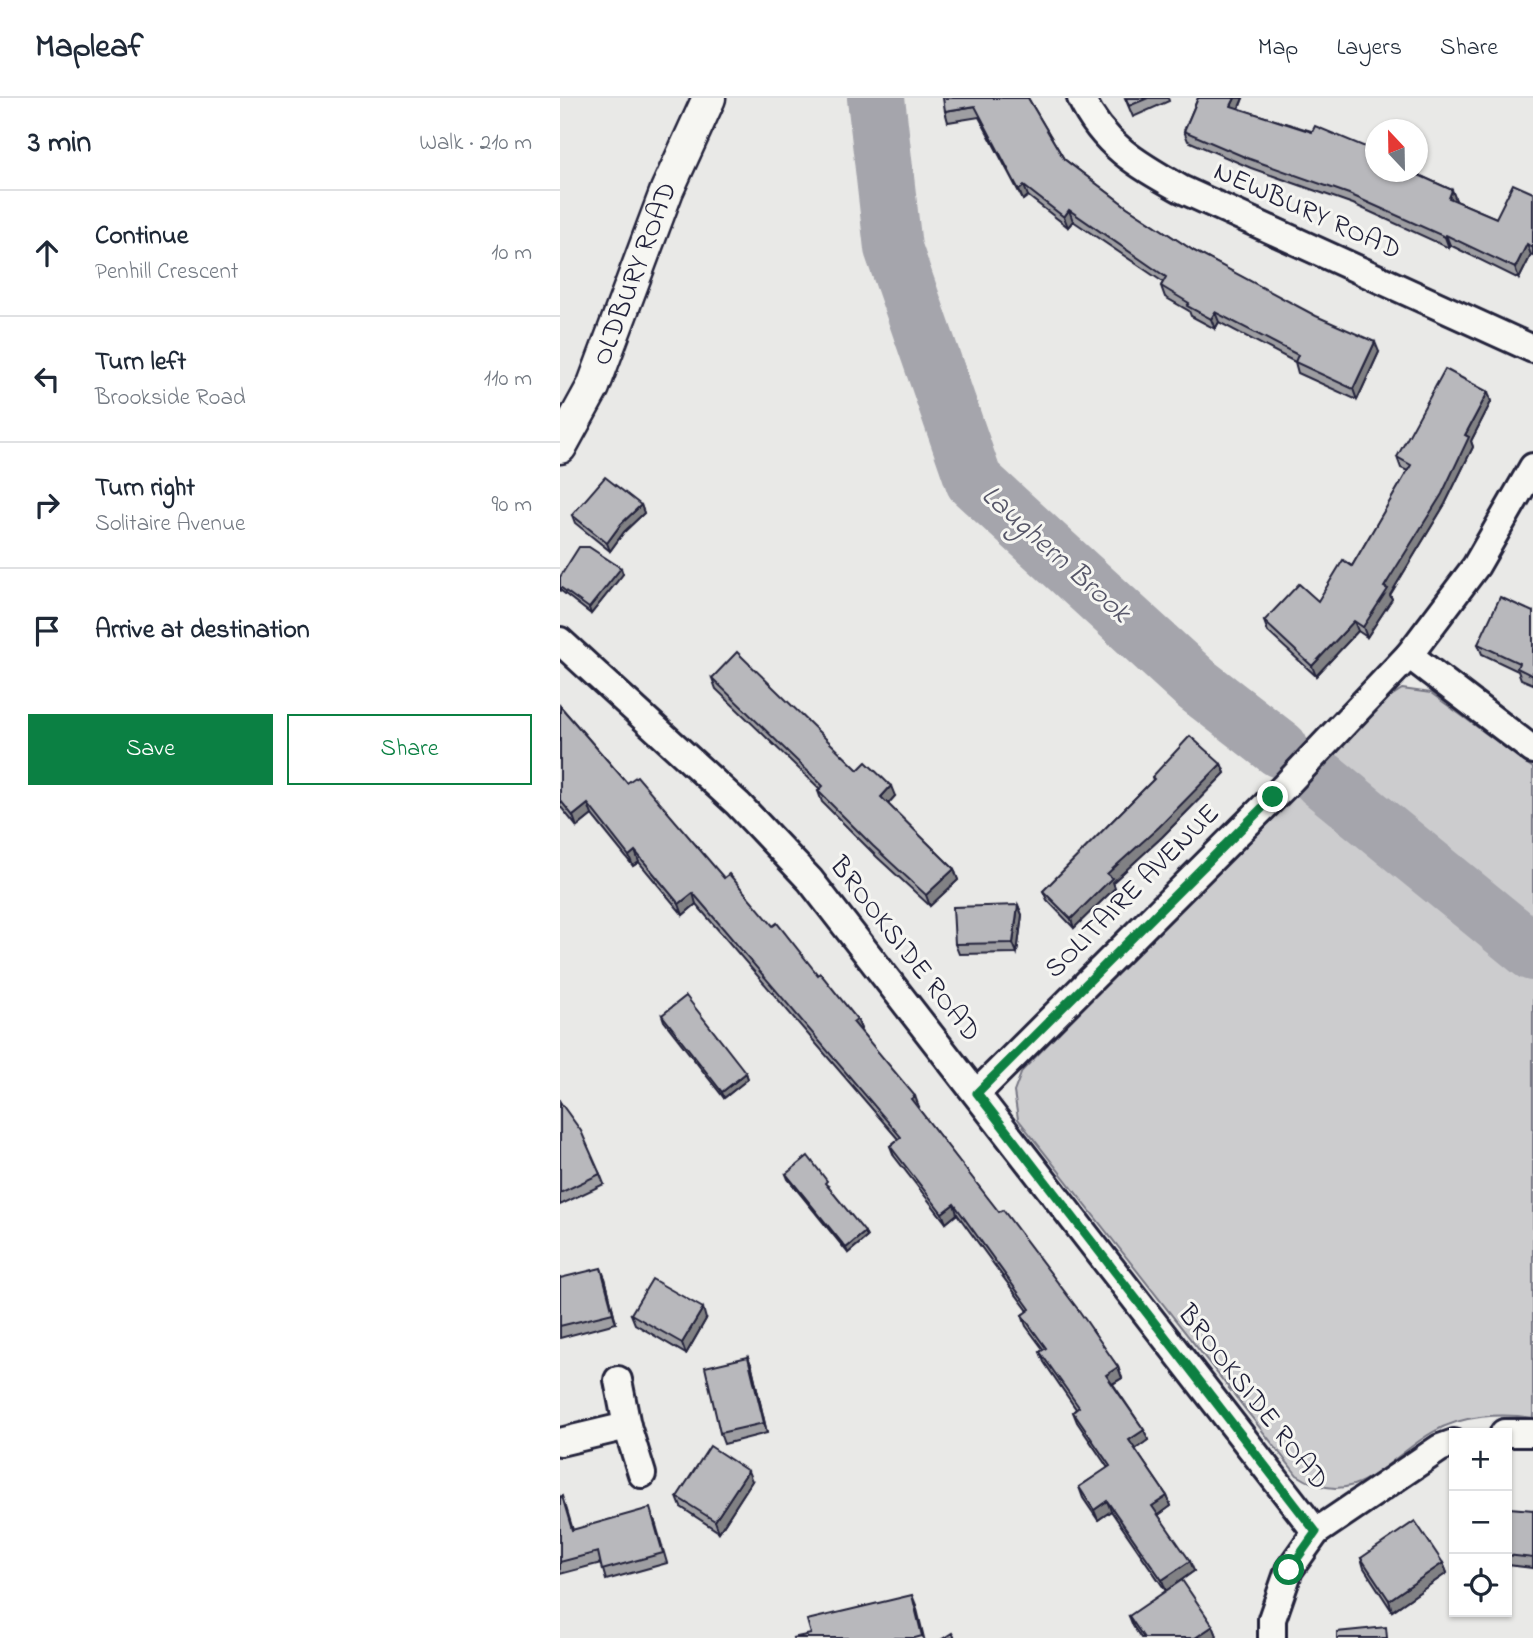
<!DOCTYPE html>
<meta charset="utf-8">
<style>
body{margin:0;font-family:"Indie Flower",sans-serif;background:#f2f2f3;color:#1f2937}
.controls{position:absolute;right:21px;bottom:21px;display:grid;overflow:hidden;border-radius:0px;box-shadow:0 2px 5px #0004}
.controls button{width:63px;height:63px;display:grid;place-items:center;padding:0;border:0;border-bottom:2px solid #e0e1e3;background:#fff;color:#1f2937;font:35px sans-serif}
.compass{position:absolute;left:805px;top:21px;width:63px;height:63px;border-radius:50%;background:#fff;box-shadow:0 2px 5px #0004;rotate:338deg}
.stop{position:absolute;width:21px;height:21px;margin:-16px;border:5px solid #0b8043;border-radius:50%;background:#fff}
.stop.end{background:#0b8043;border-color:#fff;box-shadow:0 2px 7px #0008}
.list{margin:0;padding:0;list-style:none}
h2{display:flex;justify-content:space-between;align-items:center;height:91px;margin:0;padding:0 28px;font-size:30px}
h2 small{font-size:23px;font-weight:400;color:#747a83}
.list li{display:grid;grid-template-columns:46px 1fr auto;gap:21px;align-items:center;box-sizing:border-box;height:126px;padding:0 28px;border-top:2px solid #e0e1e3}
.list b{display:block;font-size:26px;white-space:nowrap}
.list p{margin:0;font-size:23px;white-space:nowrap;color:#747a83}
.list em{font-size:23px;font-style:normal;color:#747a83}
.actions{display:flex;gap:14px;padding:21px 28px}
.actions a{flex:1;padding:16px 0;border:2px solid #0b8043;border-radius:0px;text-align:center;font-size:24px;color:#0b8043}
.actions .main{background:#0b8043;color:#fff}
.icon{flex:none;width:38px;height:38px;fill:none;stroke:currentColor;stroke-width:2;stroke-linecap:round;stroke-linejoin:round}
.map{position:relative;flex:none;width:973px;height:1540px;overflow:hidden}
header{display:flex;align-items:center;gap:42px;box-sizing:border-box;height:98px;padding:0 35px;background:#fff;border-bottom:2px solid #e0e1e3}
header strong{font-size:33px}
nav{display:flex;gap:38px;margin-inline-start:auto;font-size:24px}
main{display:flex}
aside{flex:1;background:#fff}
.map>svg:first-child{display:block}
.green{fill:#ccccce;stroke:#777784;stroke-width:2}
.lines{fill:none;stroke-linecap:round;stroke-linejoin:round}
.river{stroke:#a5a5ac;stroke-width:58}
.minor-casing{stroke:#22223b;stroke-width:32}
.tertiary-casing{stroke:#22223b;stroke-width:37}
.minor{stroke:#f6f6f2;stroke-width:26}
.tertiary{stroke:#f6f6f2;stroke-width:32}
.wall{fill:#9e9ea2;stroke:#22223b;stroke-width:2}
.shaded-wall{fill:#818184;stroke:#22223b;stroke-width:2}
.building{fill:#b8b8bc;stroke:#22223b;stroke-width:2}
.route{stroke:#0b8043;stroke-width:9}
.labels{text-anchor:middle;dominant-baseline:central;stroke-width:6;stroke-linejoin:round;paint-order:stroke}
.street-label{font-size:28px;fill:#22223b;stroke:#f6f6f2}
.water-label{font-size:30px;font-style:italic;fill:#565668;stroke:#f6f6f2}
</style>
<header>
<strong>Mapleaf</strong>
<nav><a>Map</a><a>Layers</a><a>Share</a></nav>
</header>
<main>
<aside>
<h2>3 min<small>Walk · 210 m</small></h2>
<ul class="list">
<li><svg class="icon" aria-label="ahead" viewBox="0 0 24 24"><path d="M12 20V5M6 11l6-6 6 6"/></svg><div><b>Continue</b><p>Penhill Crescent</p></div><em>10 m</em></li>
<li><svg class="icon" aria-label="left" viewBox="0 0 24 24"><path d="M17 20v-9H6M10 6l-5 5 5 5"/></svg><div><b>Turn left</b><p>Brookside Road</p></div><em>110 m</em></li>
<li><svg class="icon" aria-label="right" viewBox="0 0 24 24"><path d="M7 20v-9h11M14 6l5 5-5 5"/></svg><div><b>Turn right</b><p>Solitaire Avenue</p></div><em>90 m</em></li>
<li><svg class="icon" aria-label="arrive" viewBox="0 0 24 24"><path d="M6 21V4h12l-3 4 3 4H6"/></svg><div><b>Arrive at destination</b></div></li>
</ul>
<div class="actions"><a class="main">Save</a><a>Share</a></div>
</aside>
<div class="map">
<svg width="973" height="1540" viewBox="0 0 973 1540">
<rect width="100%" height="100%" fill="#e9e9e7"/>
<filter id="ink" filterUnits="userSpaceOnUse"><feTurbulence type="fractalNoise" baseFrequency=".0143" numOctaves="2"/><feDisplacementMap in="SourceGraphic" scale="14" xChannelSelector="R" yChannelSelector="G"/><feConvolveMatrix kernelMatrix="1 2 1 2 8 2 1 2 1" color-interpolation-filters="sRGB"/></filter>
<g filter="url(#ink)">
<path class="green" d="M842 591 871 595 973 670V1320C941 1315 902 1317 873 1334 827 1360 795 1415 737 1377L458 1021 454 994 462 973 720 705 822 604Z"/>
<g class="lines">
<g class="river">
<path d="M316 0 333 150 414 383 637 587 720 651"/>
<path d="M761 681 973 854"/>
</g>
<g class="minor-casing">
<g id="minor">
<path d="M521 0C543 47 577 66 621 91L973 251"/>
<path d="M0 543 178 706 250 782 756 1434"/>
<path d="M849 557 973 652"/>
<path d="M417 995 725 688 849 557 916 468 973 369"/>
<path d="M67 1328 82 1376"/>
<path d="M944 1335H973"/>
<path d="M0 1344 67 1328 58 1282"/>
<path d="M712 1540V1521L729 1472 756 1434 880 1350 894 1345"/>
</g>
</g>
<g class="tertiary-casing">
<g id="tertiary">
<path id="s1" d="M0 349 33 289 107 92 149 0"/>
</g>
</g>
<use href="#minor" class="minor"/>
<use href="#tertiary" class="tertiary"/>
</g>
<g class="wall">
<path d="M468 0 504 61 567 109 634 153 819 254 797 302 738 275 735 264 659 224 655 231 631 218 629 213 605 199 601 188 603 184 513 123 508 129 468 98 463 102 419 19 388 24 385 13Z"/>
<path d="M565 0H608L609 3 573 19Z"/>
<path d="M638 0H683L679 11 808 50 810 55 892 92 896 103 936 120 973 95V158L971 157 959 181 890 147 889 150 793 106 691 70 628 43 624 33Z"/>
<path d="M928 294 931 304 911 343 913 349 885 406 830 497 832 501 807 539 798 533 756 578 708 534 704 523 758 503 792 468 848 373 841 370 837 359Z"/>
<path d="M81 407 84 415 64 434 50 453 15 425 12 417Z"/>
<path d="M63 476 31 516 0 492V479Z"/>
<path d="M973 514V586L961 581 958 573 922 556 918 546Z"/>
<path d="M152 580 298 672 335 698 328 706 394 771 398 782 370 808 317 759 262 704 258 693 260 691 156 591Z"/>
<path d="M0 608 67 685 213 828 297 921 301 931 300 932 359 1009 358 1010 558 1269 562 1280 553 1286 584 1332 588 1342 575 1351 607 1398 611 1408 598 1417 634 1473 606 1493 551 1413 538 1422 523 1400 519 1389 548 1370 517 1324 513 1314 516 1311 484 1264 480 1254 483 1251 466 1228 462 1217 468 1213 397 1116 386 1125 334 1058 330 1048 338 1041 136 806 123 817 79 764 73 768 32 717 17 729 0 708Z"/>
<path d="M661 666 665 675 602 739 553 784 555 790 514 830 487 802 483 793 593 682 592 679Z"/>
<path d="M458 807 462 817 457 855 399 856 395 846Z"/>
<path d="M102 917 186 975 188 981 164 1000 104 923Z"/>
<path d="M0 1004 40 1076 44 1086 0 1107Z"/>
<path d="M226 1076 269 1088 268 1089 307 1139 288 1155 228 1081Z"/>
<path d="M0 1180H45L56 1225 0 1240Z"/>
<path d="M71 1216 146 1221 126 1256 75 1226Z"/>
<path d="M188 1259 192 1269 207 1335 164 1346 160 1335Z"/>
<path d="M192 1383 159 1434 121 1409 117 1399Z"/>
<path d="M0 1399 6 1409 13 1432 94 1420 107 1465 46 1482 41 1465 0 1476Z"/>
<path d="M973 1412V1470L948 1467 947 1465V1431Z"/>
<path d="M801 1460 883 1465 887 1475 832 1513 804 1470Z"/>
<path d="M569 1518 653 1528 657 1538 654 1540H581L573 1528Z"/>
</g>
<g class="shaded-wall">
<path d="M675 0H683L675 19 671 8Z"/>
<path d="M464 88 468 98 463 102 459 92Z"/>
<path d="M892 92 896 102 893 110 889 100Z"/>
<path d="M509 112 513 123 508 129 504 119Z"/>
<path d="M886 137 890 147 889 150 885 139Z"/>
<path d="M967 146 971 157 959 181 955 170Z"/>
<path d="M655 214 659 224 655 231 651 221Z"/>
<path d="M815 244 819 254 797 302 793 291Z"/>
<path d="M928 294 931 304 911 343 913 349 885 406 830 497 832 501 807 539 803 529Z"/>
<path d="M81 407 84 415 64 434 50 453 47 445 61 426Z"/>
<path d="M61 470 63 476 31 516 29 510Z"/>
<path d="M794 523 798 533 756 578 752 568Z"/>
<path d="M661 666 665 675 602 739 553 784 555 790 514 830 511 821 547 776Z"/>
<path d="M331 688 335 698 325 709 321 699Z"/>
<path d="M28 706 32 717 17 729 13 718Z"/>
<path d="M75 753 79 764 73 768 69 758Z"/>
<path d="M394 771 398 782 370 808 366 797Z"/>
<path d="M133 795 136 806 123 817 119 806Z"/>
<path d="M458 807 462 817 457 855 453 845Z"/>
<path d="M297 921 301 931 297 934 293 924Z"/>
<path d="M186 975 188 981 164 1000 162 994Z"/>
<path d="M355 998 359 1009 355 1012 351 1001Z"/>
<path d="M394 1106 397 1116 386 1125 382 1115Z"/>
<path d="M305 1134 307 1139 288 1155 286 1150Z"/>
<path d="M41 1170 45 1180 56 1225 53 1215Z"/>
<path d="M143 1210 146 1221 126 1256 122 1245Z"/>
<path d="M188 1259 192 1269 207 1335 204 1325Z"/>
<path d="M558 1269 562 1280 550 1287 546 1277Z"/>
<path d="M584 1332 588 1342 573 1353 569 1342Z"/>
<path d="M188 1373 192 1383 159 1434 155 1423Z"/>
<path d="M607 1398 611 1408 596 1419 592 1408Z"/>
<path d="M547 1403 551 1413 538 1422 534 1412Z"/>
<path d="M630 1463 634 1473 606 1493 602 1482Z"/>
<path d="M883 1465 887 1475 832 1513 829 1502Z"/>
<path d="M352 1497 356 1507 364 1540 362 1538Z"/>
<path d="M653 1528 657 1538 654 1540H635Z"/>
</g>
<g class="building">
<path d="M383 0H468L504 61 567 109 634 153 756 218 815 244 793 291 735 264 738 257 655 214 651 221 627 208 629 205 601 188 606 179 509 112 504 119 464 88 459 92 415 8 385 13Z"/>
<path d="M566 0H588L569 8Z"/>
<path d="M638 0H675L671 8 752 34 755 28 808 50 807 53 816 57V74H852L892 92 889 100 936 120 953 86 973 95V150L967 146 955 170 886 137 885 139 789 96 687 60 624 33Z"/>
<path d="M885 271 928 294 905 337 909 339 882 396 824 489 828 491 803 529 794 523 752 568 704 523 739 486 758 503 783 462 792 468 851 367 837 359Z"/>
<path d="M45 379 81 407 61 426 47 445 12 417Z"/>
<path d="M19 449H29L61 470 29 510 0 489V479Z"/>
<path d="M940 499 973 514V578L957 570 959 565 918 546Z"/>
<path d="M177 554 298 672 306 664 331 688 321 699 394 771 366 797 313 748 258 693 263 688 152 580Z"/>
<path d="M0 608 67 685 77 678 164 780 169 776 213 828 217 825 258 877 260 875 297 921 293 924 355 998 351 1001 439 1114 443 1112 520 1214 558 1269 546 1277 584 1332 569 1342 607 1398 592 1408 630 1463 602 1482 547 1403 534 1412 519 1389 550 1368 513 1314 519 1309 480 1254 486 1250 462 1217 470 1211 394 1106 382 1115 330 1048 341 1039 133 795 119 806 75 753 69 758 28 706 13 718 0 702Z"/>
<path d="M630 638 661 666 599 729 547 776 552 780 511 821 483 793 594 681 592 679Z"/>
<path d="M458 807 453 845 395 846 393 809Z"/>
<path d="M126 898 186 975 162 994 102 917Z"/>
<path d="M0 1004 21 1033 40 1076 0 1095Z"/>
<path d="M248 1058 267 1083 265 1085 305 1134 286 1150 226 1076Z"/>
<path d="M41 1170 53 1215 0 1228V1180Z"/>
<path d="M92 1181 143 1210 122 1245 71 1216Z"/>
<path d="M188 1259 204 1325 160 1335 145 1269Z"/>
<path d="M150 1348 188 1373 155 1423 117 1399Z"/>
<path d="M2 1398 12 1432 90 1410 103 1455 42 1472 38 1454 0 1464V1399Z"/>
<path d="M949 1410 973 1412V1460L947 1457V1431Z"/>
<path d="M855 1423 883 1465 829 1502 801 1460Z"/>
<path d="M622 1482 653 1528 635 1540H584L569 1518Z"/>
<path d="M352 1497 362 1538 355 1540H232L251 1536 247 1522Z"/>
<path d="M826 1529 827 1540H777V1534Z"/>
<path d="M392 1535 395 1540H384Z"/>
</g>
</g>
<g class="lines" filter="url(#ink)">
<path class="route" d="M713 699 417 995 756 1434 729 1472"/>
</g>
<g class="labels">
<g class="street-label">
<text transform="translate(747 114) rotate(24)">NEWBURY ROAD</text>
<text stroke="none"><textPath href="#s1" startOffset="189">OLDBURY ROAD</textPath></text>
<text transform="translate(573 794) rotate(-45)">SOLITAIRE AVENUE</text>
<text transform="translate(344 852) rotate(52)">BROOKSIDE ROAD</text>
<text transform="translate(692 1300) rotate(52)">BROOKSIDE ROAD</text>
</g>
<g class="water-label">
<text transform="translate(495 457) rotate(42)">Laughern Brook</text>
</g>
</g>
</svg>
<div class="controls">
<button>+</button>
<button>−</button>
<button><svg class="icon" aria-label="locate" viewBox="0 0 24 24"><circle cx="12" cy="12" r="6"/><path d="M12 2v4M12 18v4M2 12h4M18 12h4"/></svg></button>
</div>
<svg class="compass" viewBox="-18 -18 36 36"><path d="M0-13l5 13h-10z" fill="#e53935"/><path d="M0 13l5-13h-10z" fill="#747a83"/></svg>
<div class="stop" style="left:729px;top:1472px"></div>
<div class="stop end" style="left:713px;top:699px"></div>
</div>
</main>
